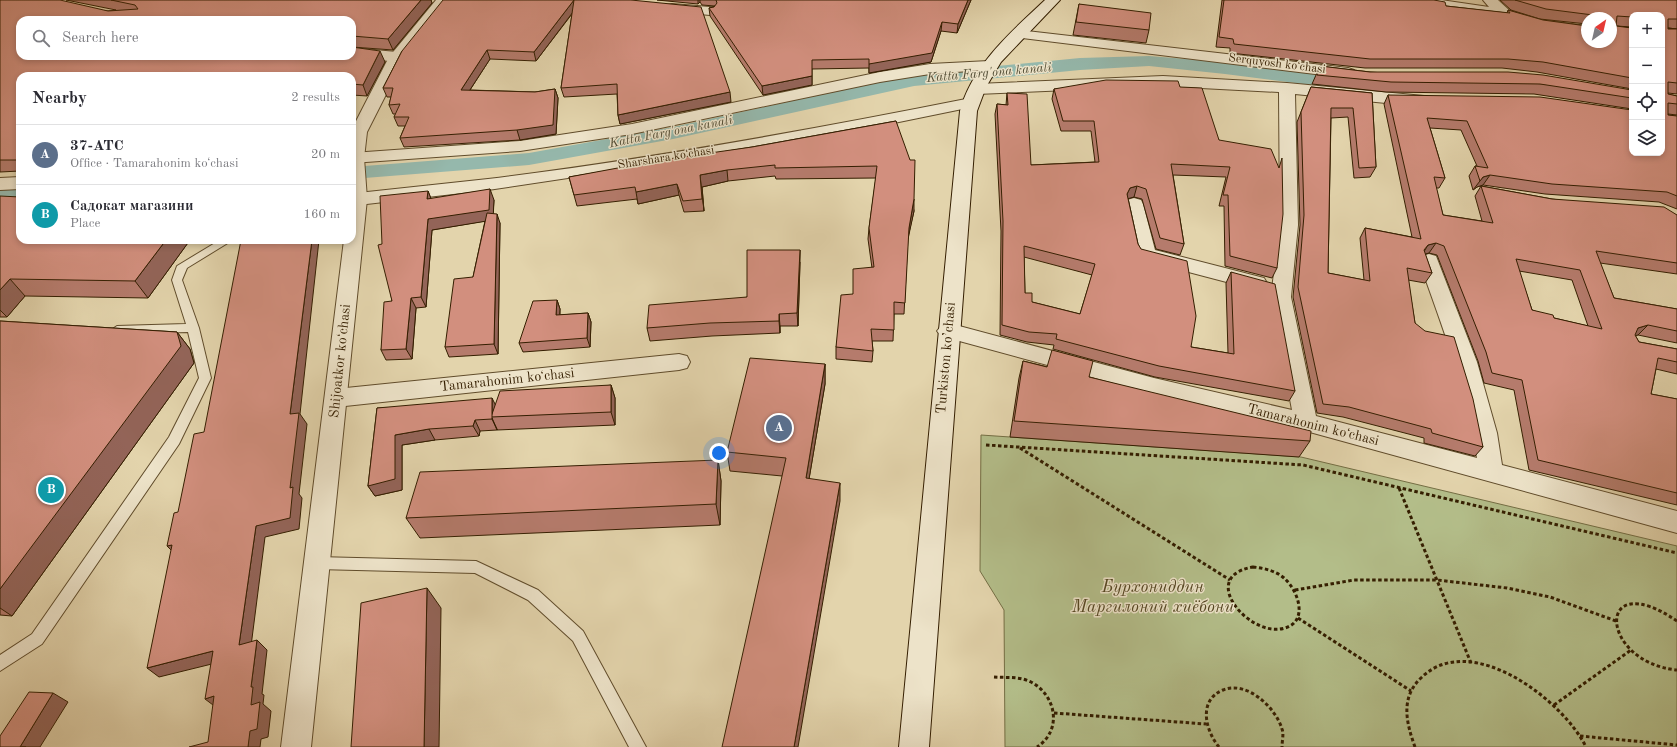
<!DOCTYPE html>
<meta charset="utf-8">
<style>
body{margin:0;font-family:"Old Standard TT",serif;background:#f2f2f3;color:#2b2b33}
.controls{position:absolute;right:12px;top:12px;display:grid;overflow:hidden;border-radius:8px;box-shadow:0 2px 6px #0003}
.controls button{width:36px;height:36px;display:grid;place-items:center;padding:0;border:0;border-bottom:1px solid #e1e1e2;background:#fff;color:#2b2b33;font:20px sans-serif}
.compass{position:absolute;left:1581px;top:12px;width:36px;height:36px;border-radius:50%;background:#fff;box-shadow:0 2px 6px #0003;rotate:34deg}
.you{position:absolute;left:719px;top:453px;width:14px;height:14px;margin:-10px;border:3px solid #fff;border-radius:50%;background:#1a73e8;box-shadow:0 0 0 6px #1a73e833}
.badge{display:grid;place-items:center;width:26px;height:26px;border-radius:50%;background:#8f2418;color:#fff;font-size:13px;font-weight:700}
.pin{position:absolute;translate:-50% -50%;border:2px solid #fff;box-shadow:0 1px 4px #0006}
.list{margin:0;padding:0;list-style:none}
h2{display:flex;justify-content:space-between;align-items:center;height:52px;margin:0;padding:0 16px;font-size:17px}
h2 small{font-size:13px;font-weight:400;color:#7c7c81}
.list li{display:grid;grid-template-columns:26px 1fr auto;gap:12px;align-items:center;box-sizing:border-box;height:60px;padding:0 16px;border-top:1px solid #e1e1e2}
.list b{display:block;font-size:15px;white-space:nowrap}
.list p{margin:0;font-size:13px;white-space:nowrap;color:#7c7c81}
.list em{font-size:13px;font-style:normal;color:#7c7c81}
.icon{flex:none;width:22px;height:22px;fill:none;stroke:currentColor;stroke-width:2;stroke-linecap:round;stroke-linejoin:round}
.map{position:relative;flex:none;width:1677px;height:747px;overflow:hidden}
.search{position:absolute;background:#fff;box-shadow:0 2px 6px #0003;left:16px;top:16px;width:340px;height:44px;display:flex;align-items:center;gap:10px;box-sizing:border-box;padding:0 14px;border-radius:12px;color:#7c7c81;font-size:15px}
.panel{position:absolute;background:#fff;box-shadow:0 2px 6px #0003;left:16px;top:72px;width:340px;height:172px;border-radius:12px}
.map>svg:first-child{display:block}
.green{fill:#b3bd89;stroke:#746e44}
.lines{fill:none;stroke-linecap:round;stroke-linejoin:round}
.canal{fill:#95b8ac;fill-rule:evenodd}
.service-casing{stroke:#604c2b;stroke-width:2}
.minor-casing{stroke:#604c2b;stroke-width:2}
.tertiary-casing{stroke:#604c2b;stroke-width:2}
.secondary-casing{stroke:#341e00;stroke-width:2}
.path{stroke:#341e00;stroke-width:3;stroke-dasharray:3.5 2.5;stroke-linecap:butt}
.service{fill:#ede3c9;fill-rule:evenodd}
.minor{fill:#ede3c9;fill-rule:evenodd}
.tertiary{fill:#ede3c9;fill-rule:evenodd}
.secondary{fill:#ede3c9;fill-rule:evenodd}
.wall{fill:#b57b6c;stroke:#341e00;fill-rule:evenodd}
.shaded-wall{fill:#936458;stroke:#341e00}
.building{fill:#d28f7e;stroke:#341e00;fill-rule:evenodd}
.labels{text-anchor:middle;dominant-baseline:central;stroke-width:3;stroke-linejoin:round;paint-order:stroke}
.far-street-label{font-size:12px;fill:#341e00;stroke:#ede3c9}
.far-water-label{font-size:13px;font-style:italic;fill:#514c34;stroke:#ede3c9}
.street-label{font-size:14px;fill:#341e00;stroke:#ede3c9}
.near-park-label{font-size:17px;font-style:italic;fill:#544622;stroke:#ede3c9}
</style>
<div class="map">
<svg width="1677" height="747" viewBox="0 0 1677 747">
<rect width="100%" height="100%" fill="#e3d4ac"/>
<filter id="stains"><feTurbulence type="fractalNoise" baseFrequency=".005" numOctaves="4"/><feColorMatrix values="0 0 0 0 .2 0 0 0 0 .09 0 0 0 0 .02 0 0 0 .5 -.17"/></filter>
<radialGradient id="worn" r=".72"><stop offset=".6" stop-color="#630" stop-opacity="0"/><stop offset="1" stop-color="#630" stop-opacity=".3"/></radialGradient>
<path class="green" d="M981 435 1301 457 1677 546V747H1005L1004 610 980 571Z"/>
<g class="lines">
<g class="canal">
<path d="M1149 56 1225 62 1350 78 1357 80 1359 84 1357 88 1350 90 1225 74 1149 66 1080 70 914 86 673 139 529 165 352 179V167L529 153 673 127 914 74 1080 58Z"/>
<rect x="0" y="187" width="20" height="14"/>
</g>
<g class="service-casing">
<g id="service">
<path d="M220 240 231 241 187 268 182 280 199 328 211 378 179 444 42 644 0 671V655L32 634 169 437 199 378 188 332 117 334 111 330 117 326 186 324 172 280 177 266Z"/>
<path d="M317 557 476 561 538 590 583 631 646 747H629L573 641 528 600 475 573 317 569 312 567 310 563 312 559Z"/>
</g>
</g>
<g class="minor-casing">
<g id="minor">
<path d="M1403 0H1441L1489 7 1483 0H1498L1510 11 1540 20 1587 26V34L1538 28 1498 16 1410 4 1405 3Z"/>
<path d="M672 4 710 7 715 8 717 11 715 14 710 15 667 11 665 8 667 5Z"/>
<path d="M1018 30 1348 68 1354 70 1356 73 1354 76 1348 78 1013 37 1011 34 1013 31Z"/>
<path d="M352 48 397 52 402 54 405 57 402 60 397 62 347 56H352Z"/>
<path d="M989 61 995 63 997 66 995 69 930 74 880 82 632 134 520 151 352 163V153L520 141 632 124 880 72 930 64Z"/>
<path d="M1163 76 1287 83 1424 96 1426 99 1424 102 1386 103 1295 94 1298 225 1291 297 1316 416 1477 458C1467 390 1442 326 1419 261L1422 256 1429 254 1436 256 1477 362 1497 433 1502 465 1677 511V533L1306 431 1154 394 941 336 937 331 941 326 948 323 1154 378 1292 410 1271 297 1280 225 1279 92 1163 86 977 94 971 92 969 89 971 86 977 84Z"/>
<path d="M971 98 977 100 979 103 977 106 855 131 681 161 488 190 358 205 352 203V195L358 193C401 188 445 184 488 179 650 159 811 130 971 98Z"/>
<path d="M20 177V189L0 190V178Z"/>
<path d="M1134 198 1141 200 1143 204 1155 250 1264 278 1267 283 1264 288 1257 290 1139 259 1136 254 1125 204 1127 200Z"/>
<path d="M679 354 687 356 690 362 687 368 679 370 336 407 328 404 325 398 328 392 336 389Z"/>
</g>
</g>
<g class="tertiary-casing">
<path id="tertiary" d="M436 0H451L404 59 367 132 364 158 367 199 311 747H281L344 240H352V129L389 57Z"/>
</g>
<g class="secondary-casing">
<path id="secondary" d="M1045 0H1060L1001 62 986 87 977 111 929 747H899L960 111C972 65 1012 31 1045 0Z"/>
</g>
<g class="path">
<path d="M986 445 1303 465 1677 553"/>
<path d="M1020 448 1230 580"/>
<path d="M1399 488 1471 663"/>
<path d="M1253 567C1264 568 1276 571 1284 578 1298 590 1309 621 1285 628 1254 638 1208 589 1238 572 1243 569 1248 568 1253 567Z"/>
<path d="M1295 590 1354 580H1437L1507 588 1550 597 1616 621"/>
<path d="M1298 618 1411 691"/>
<path d="M1677 621C1595 565 1598 662 1677 670"/>
<path d="M994 677C1006 678 1019 676 1031 682 1056 695 1063 730 1037 747"/>
<path d="M1554 705 1631 650"/>
<path d="M1054 713 1206 724"/>
<path d="M1580 736 1677 745"/>
<path d="M1219 747C1205 730 1198 700 1223 690 1247 680 1276 708 1282 729 1284 734 1282 741 1282 747"/>
<path d="M1415 747C1406 722 1400 697 1422 677 1471 630 1563 700 1586 747"/>
</g>
<use href="#service" class="service"/>
<use href="#minor" class="minor"/>
<use href="#tertiary" class="tertiary"/>
<use href="#secondary" class="secondary"/>
</g>
<g class="wall">
<path d="M0 0 108 11 116 10 66 0H431L432 3 393 50 352 47 385 62 367 96 352 95V76H20V171L0 172ZM20 20H352V56Z"/>
<path d="M631 0 731 102 620 124 618 115 617 94 564 97 561 88 572 14 536 61 490 59 470 90 535 92 555 89 558 98 556 134 520 140 404 147 400 138 405 126H398L394 117 396 114H393L389 105 391 97H387L383 88 402 51Z"/>
<path d="M657 0H971L957 33 941 31 931 62 869 73V68L812 69V85L763 95 710 16 709 8 715 6 702 5 700 2 698 4Z"/>
<path d="M1222 0H1434L1446 6 1507 13 1508 10 1587 42 1611 18H1587V24L1540 19 1511 10 1500 0H1677V29L1668 28 1677 29V94L1668 93V94L1677 96V115L1668 114V115L1677 116V209L1659 202 1545 194 1483 185 1477 187 1473 190 1469 176 1475 166H1477L1461 130 1430 128 1445 178 1439 188H1436L1443 215 1482 221 1475 196 1481 186 1552 199 1677 215V274L1600 263 1614 298 1677 309V343L1638 335H1635L1639 342 1677 349V374L1656 369 1651 394 1677 399V505L1529 470 1514 390 1484 383 1478 361 1437 255 1429 253 1425 254 1432 273 1425 283 1408 280 1415 323 1483 447 1475 456 1424 443V438L1343 417 1317 413 1293 297 1300 225 1297 122 1311 87 1372 93 1376 167 1370 177 1354 178 1348 117 1331 118 1328 273 1364 280 1360 238 1365 228 1412 237 1384 104 1388 95 1632 153 1662 15H1632V27L1616 26 1632 28V89L1537 72 1502 68H1365L1230 53V48L1216 47ZM1519 271 1572 280 1588 326 1554 318 1532 310Z"/>
<path d="M1079 4 1149 30 1146 43 1073 35Z"/>
<path d="M1320 66 1370 72 1632 90V109L1534 94 1386 92 1312 84Z"/>
<path d="M1180 87 1219 140 1277 268 1272 278 1225 266 1224 206H1219L1226 177 1173 175 1184 244 1180 255 1156 249 1142 199 1134 197 1128 198 1138 244 1191 347 1228 353 1226 283 1231 272 1295 391 1289 401 1155 377 1053 349 1054 345 1027 342 1000 335 1001 231 995 114 997 104 1006 105 1007 93 1031 165 1095 162 1091 131H1061L1052 99 1054 89ZM1024 257 1092 275 1080 314 1032 302 1025 293Z"/>
<path d="M896 121 914 211 908 237 904 314H894L893 341H872L873 351 872 362 836 359V347L853 294 872 268 868 239 869 228 876 178 776 179 775 176 728 181 702 187 704 211 684 212 679 195 638 204 637 199 577 206 569 177 752 147Z"/>
<path d="M428 191 431 199 494 200 493 214 500 223 498 354 449 357 445 347 473 277 485 221 432 230 426 307 416 308 412 359 386 360 381 350 392 301 382 244Z"/>
<path d="M0 196 20 240H190L148 298 25 296 7 317H0Z"/>
<path d="M800 262 798 326H780V333L712 336 650 341 647 328 747 297Z"/>
<path d="M557 300 560 309V315L588 313 591 322 590 347 523 352 519 343Z"/>
<path d="M0 321 177 332 190 349 194 363 12 616 0 615Z"/>
<path d="M1023 361 1089 377 1310 441 1299 457 1010 437 1019 378Z"/>
<path d="M825 364V384L809 479 840 501 782 476 730 471 727 452Z"/>
<path d="M611 385 615 398V425L497 430V429V430L480 431 479 436 435 440 402 445V490L375 496 368 486 377 408 496 405Z"/>
<path d="M718 460 721 481 720 525 420 538 406 518Z"/>
</g>
<g class="shaded-wall">
<path d="M421 0H431L432 3 393 50 388 39Z"/>
<path d="M574 0 576 8 536 61 534 52Z"/>
<path d="M698 0H700V2L698 4Z"/>
<path d="M968 0H971L957 33 958 24Z"/>
<path d="M942 22 941 31 931 62 869 73V64Z"/>
<path d="M487 50 490 59 464 99 461 90Z"/>
<path d="M380 51 385 62 367 96 363 85Z"/>
<path d="M812 76V85L763 95 762 86Z"/>
<path d="M555 89 558 98 556 134 520 140 517 130Z"/>
<path d="M730 92 731 102 620 124 618 115Z"/>
<path d="M727 170 728 181 702 187 704 211 700 175Z"/>
<path d="M1490 175 1483 185 1477 187 1473 190 1483 177Z"/>
<path d="M677 184 679 195 638 204 636 192Z"/>
<path d="M1137 186 1134 197 1127 199V194L1130 188Z"/>
<path d="M490 189 494 200 493 220 432 230 426 307 421 297 428 219Z"/>
<path d="M428 191 432 201 427 199Z"/>
<path d="M914 199V211L908 239 909 228Z"/>
<path d="M497 214 500 223 498 354 494 344Z"/>
<path d="M166 240H190L148 298 135 281Z"/>
<path d="M312 240H319L300 414 307 424 299 494 302 498 299 529 265 537 250 654 239 645 256 526 290 488V414Z"/>
<path d="M1436 243 1429 253 1422 255 1428 245Z"/>
<path d="M800 250V262L798 326 797 313Z"/>
<path d="M10 279 25 296 7 317 0 310V290Z"/>
<path d="M411 298 416 308 412 359 406 349Z"/>
<path d="M557 300 560 309 559 324 556 315Z"/>
<path d="M588 313 591 322 590 347 587 338Z"/>
<path d="M779 314 780 326V333L779 321Z"/>
<path d="M1648 325 1638 335 1629 337 1638 328Z"/>
<path d="M177 332 190 349 194 363 12 616 0 608V589Z"/>
<path d="M825 364V384L806 497V478Z"/>
<path d="M611 385 615 398V425L611 412Z"/>
<path d="M492 398 497 408 492 417Z"/>
<path d="M492 418 497 429V430L492 419Z"/>
<path d="M475 420 480 431 479 436 473 426Z"/>
<path d="M429 429 435 440 402 445V490L375 496 368 486 395 435Z"/>
<path d="M718 460 721 481 720 525 716 504Z"/>
<path d="M840 483V501L798 747H794Z"/>
<path d="M172 545 178 557 167 546Z"/>
<path d="M427 588 441 608 439 747H424Z"/>
<path d="M257 640 267 650 262 694 264 695 263 704 271 711 268 737 261 739 260 747H248L251 687Z"/>
<path d="M213 651 224 661 159 677 147 668Z"/>
<path d="M53 693 68 702 40 747H20Z"/>
<path d="M214 696 217 708 205 699Z"/>
</g>
<g class="building">
<path d="M0 0H60L108 11 138 9 135 5 111 0H421L388 39 352 36V20H20V56H352V47L380 51 363 85 352 84V76H20V160H0Z"/>
<path d="M443 0H574L534 52 487 50 461 90 535 92 555 89 553 125 517 130 400 138 409 117H394L400 104 389 105 393 88H383L402 51Z"/>
<path d="M574 0H631L701 7 730 92 618 115 617 84 561 88Z"/>
<path d="M716 0H968L958 24 942 22 932 53 869 64V59L812 60V76L762 86 709 8 714 7 717 3Z"/>
<path d="M1224 0H1434L1445 2 1446 6 1510 13 1508 10 1543 20 1587 26V42H1611V18H1594L1593 15 1546 9 1515 0H1677V19H1668V29H1677V83L1668 82V94L1677 96V104L1668 103V115L1677 116V196L1667 192 1552 184 1490 175 1483 177 1480 181 1475 166 1488 168 1467 121 1427 118 1445 178 1434 177 1443 215 1493 223 1481 186 1552 199 1664 207 1677 215V263L1596 251 1614 298 1677 309V331L1648 325 1638 328 1635 335 1639 342 1677 349V362L1658 358 1651 394 1677 399V493L1538 460 1522 380 1492 373 1486 352 1444 246 1436 243 1428 245 1424 250 1432 273 1407 268 1415 323 1425 331 1454 337 1473 399 1483 447 1432 433 1431 429 1349 407 1323 404 1298 287 1304 215 1301 112 1311 87 1372 93 1376 167 1359 168 1353 108H1331L1328 273 1370 281 1365 228 1421 239 1388 95 1540 97 1632 110V153H1662V15H1632V17L1617 16 1616 26 1632 28V78L1543 62 1508 59H1370L1234 44 1233 39 1219 37ZM1516 259 1580 270 1602 329 1554 318 1553 315 1532 310Z"/>
<path d="M1079 4 1151 13 1149 30 1076 22Z"/>
<path d="M1320 66 1370 72H1508L1543 75 1632 90V98L1540 84 1391 82 1317 75Z"/>
<path d="M1106 80 1178 81 1180 87 1202 88 1219 140 1271 149 1279 168 1282 158 1283 214 1277 268 1230 256 1228 195H1223L1230 167 1171 164 1184 244 1160 238 1146 189 1137 186 1130 188 1127 194 1138 244 1141 249 1187 261 1196 316 1191 347 1234 354 1231 272 1275 284 1295 391 1159 366 1056 339 1057 334 1029 332 1002 325 1003 221 997 104 1008 105 1007 93 1027 94 1031 165 1099 162 1094 121H1063L1054 89ZM1024 246 1095 264 1080 314 1032 302V293H1025Z"/>
<path d="M896 121 910 160H915L914 199 909 228 905 303 894 302V330L871 329 873 351 836 347 841 295 853 294V269L874 267 869 228 877 166 775 168V165L727 170 700 175 702 199 683 201 677 184 636 192 635 187 574 195 569 177 634 165 633 164 752 147Z"/>
<path d="M490 189 489 210 428 219 421 297 411 298 406 349 381 350 384 302 392 301 378 245 382 244 380 196 428 191 427 199Z"/>
<path d="M0 196 20 197V240H166L135 281 10 279 0 290Z"/>
<path d="M487 213 497 214 494 344 445 347 454 279 473 277Z"/>
<path d="M241 240H312L290 414 299 413 290 488 293 487 290 518 256 526 239 645 257 640 251 687H253L251 705 260 702 257 729 250 731 248 747H189L208 742 214 696 205 699 213 651 147 668 172 545 167 546 174 513 178 512 194 434 204 432Z"/>
<path d="M747 250H800L797 313 779 314V321L710 323 647 328 649 305 747 297Z"/>
<path d="M557 300 556 315 588 313 587 338 519 343 533 301Z"/>
<path d="M0 321 177 332 181 346 0 589Z"/>
<path d="M1052 350 1093 361 1089 377 1311 431 1310 441 1014 421 1023 361 1047 367Z"/>
<path d="M750 358 825 364 806 478 840 483 794 747H722L786 458 727 452Z"/>
<path d="M611 385V412L491 417 500 391Z"/>
<path d="M492 398V419L475 420 473 426 429 429 395 435V479L368 486 377 408Z"/>
<path d="M718 460 716 504 406 518 420 472Z"/>
<path d="M427 588 424 747H351L361 603Z"/>
<path d="M29 692 53 693 20 747H26H0V736Z"/>
</g>
<g class="labels">
<g class="far-street-label">
<text transform="translate(1277 64) rotate(7)">Serquyosh koʻchasi</text>
<text transform="translate(666 158) rotate(-9)">Sharshara koʻchasi</text>
</g>
<g class="far-water-label">
<text transform="translate(989 73) rotate(-5)">Katta Farg'ona kanali</text>
<text transform="translate(671 132) rotate(-11)">Katta Farg'ona kanali</text>
</g>
<g class="street-label">
<text transform="translate(946 358) rotate(-85)">Turkiston ko’chasi</text>
<text transform="translate(340 361) rotate(-84)">Shijoatkor koʻchasi</text>
<text transform="translate(507 380) rotate(-6)">Tamarahonim koʻchasi</text>
<text transform="translate(1313 425) rotate(14)">Tamarahonim koʻchasi</text>
</g>
<g class="near-park-label">
<text x="1153" y="587">Бурхониддин<tspan x="1153" dy="20">Маргилоний хиёбони</tspan></text>
</g>
</g>
<rect width="100%" height="100%" filter="url(#stains)"/>
<rect width="100%" height="100%" fill="url(#worn)"/>
</svg>
<div class="controls">
<button>+</button>
<button>−</button>
<button><svg class="icon" aria-label="locate" viewBox="0 0 24 24"><circle cx="12" cy="12" r="6"/><path d="M12 2v4M12 18v4M2 12h4M18 12h4"/></svg></button>
<button><svg class="icon" aria-label="layers" viewBox="0 0 24 24"><path d="M12 4l9 5-9 5-9-5zM3 14l9 5 9-5"/></svg></button>
</div>
<svg class="compass" viewBox="-18 -18 36 36"><path d="M0-13l5 13h-10z" fill="#e53935"/><path d="M0 13l5-13h-10z" fill="#7c7c81"/></svg>
<div class="you"></div>
<div class="pin badge" style="left:779px;top:428px;background:#5c6f8a">A</div>
<div class="pin badge" style="left:51px;top:490px;background:#0f9aa8">B</div>
<div class="search"><svg class="icon" aria-label="search" viewBox="0 0 24 24"><circle cx="10" cy="10" r="6"/><path d="M15 15l6 6"/></svg>Search here</div>
<section class="panel">
<h2>Nearby<small>2 results</small></h2>
<ul class="list">
<li><span class="badge" style="background:#5c6f8a">A</span><div><b>37-АТС</b><p>Office · Tamarahonim koʻchasi</p></div><em>20 m</em></li>
<li><span class="badge" style="background:#0f9aa8">B</span><div><b>Садокат магазини</b><p>Place</p></div><em>160 m</em></li>
</ul>
</section>
</div>
